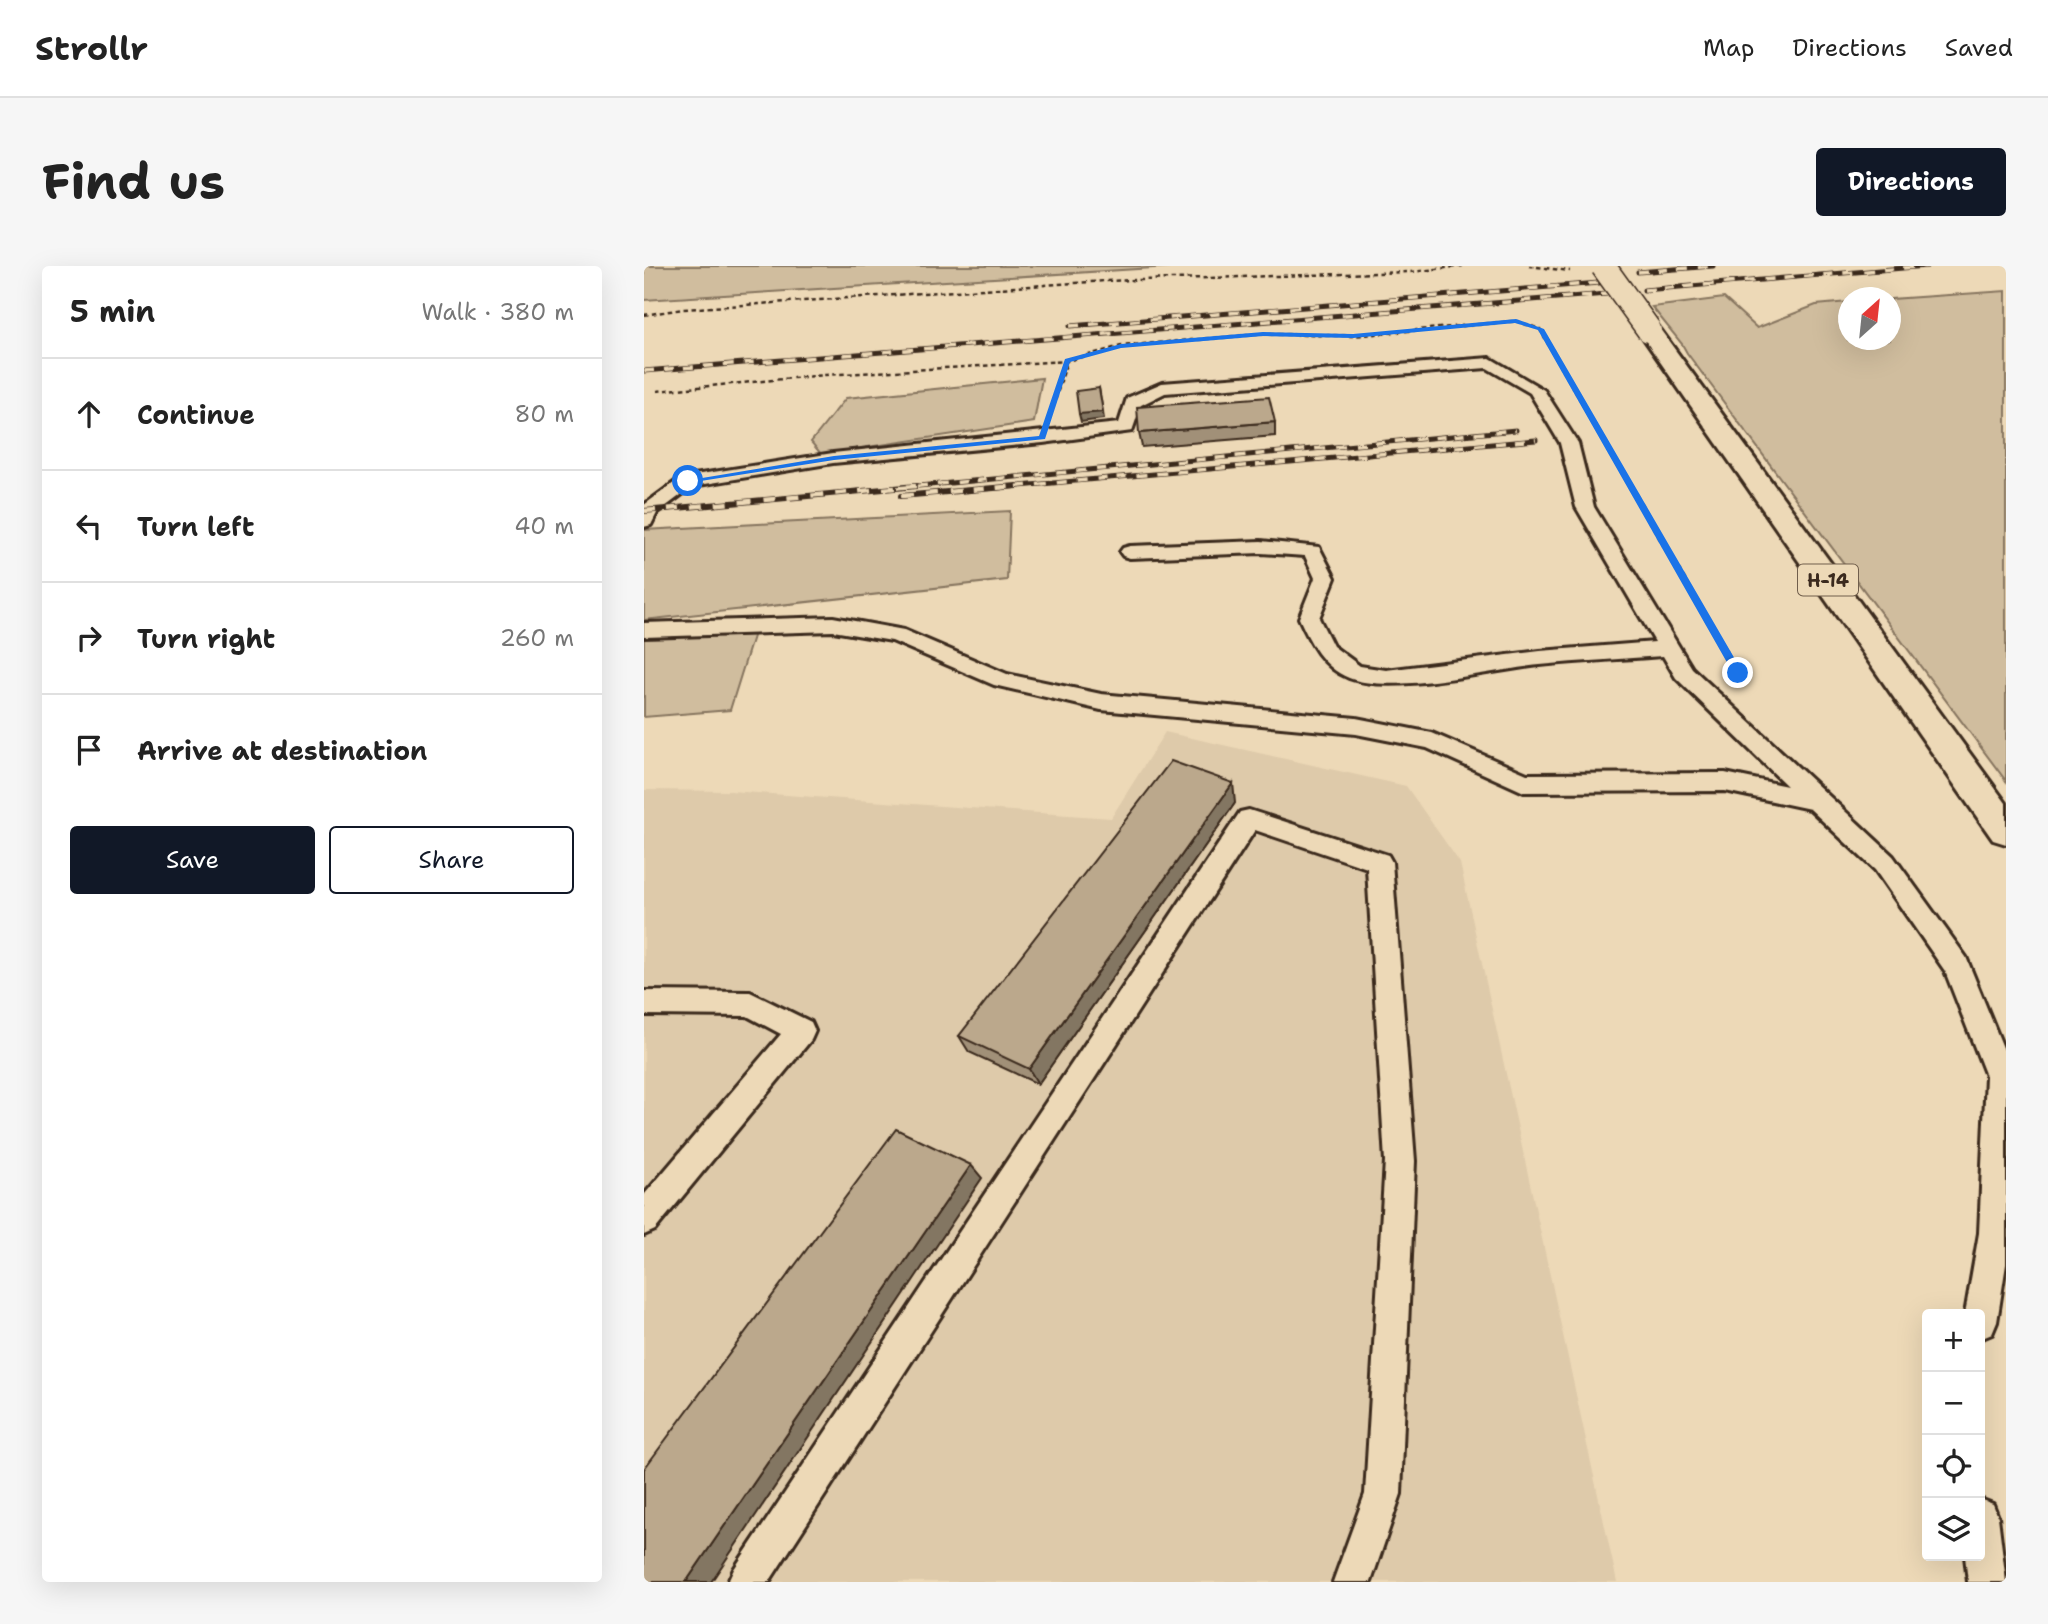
<!DOCTYPE html>
<meta charset="utf-8">
<style>
body{margin:0;font-family:"Shantell Sans",sans-serif;background:#f6f6f6;color:#222}
.controls{position:absolute;right:21px;bottom:21px;display:grid;overflow:hidden;border-radius:7px;box-shadow:0 7px 28px #0002}
.controls button{width:63px;height:63px;display:grid;place-items:center;padding:0;border:0;border-bottom:2px solid #e0e0e0;background:#fff;color:#222;font:35px sans-serif}
.compass{position:absolute;left:1194px;top:21px;width:63px;height:63px;border-radius:50%;background:#fff;box-shadow:0 7px 28px #0002;rotate:27deg}
.stop{position:absolute;width:21px;height:21px;margin:-16px;border:5px solid #1a73e8;border-radius:50%;background:#fff}
.stop.end{background:#1a73e8;border-color:#fff;box-shadow:0 2px 7px #0008}
.list{margin:0;padding:0;list-style:none}
h2{display:flex;justify-content:space-between;align-items:center;height:91px;margin:0;padding:0 28px;font-size:30px}
h2 small{font-size:23px;font-weight:400;color:#767676}
.list li{display:grid;grid-template-columns:46px 1fr auto;gap:21px;align-items:center;box-sizing:border-box;height:112px;padding:0 28px;border-top:2px solid #e0e0e0}
.list b{display:block;font-size:26px;white-space:nowrap}
.list em{font-size:23px;font-style:normal;color:#767676}
.actions{display:flex;gap:14px;padding:21px 28px}
.actions a{flex:1;padding:16px 0;border:2px solid #111827;border-radius:7px;text-align:center;font-size:24px;color:#111827}
.actions .main{background:#111827;color:#fff}
.icon{flex:none;width:38px;height:38px;fill:none;stroke:currentColor;stroke-width:2;stroke-linecap:round;stroke-linejoin:round}
.map{position:relative;flex:none;width:1362px;height:1316px;overflow:hidden;border-radius:7px}
header{display:flex;align-items:center;gap:42px;box-sizing:border-box;height:98px;padding:0 35px;background:#fff;border-bottom:2px solid #e0e0e0}
header strong{font-size:33px}
nav{display:flex;gap:38px;margin-inline-start:auto;font-size:24px}
.intro{display:flex;align-items:center;justify-content:space-between;box-sizing:border-box;height:168px;padding:0 42px}
h1{margin:0;font-size:49px}
.button{padding:18px 32px;border-radius:7px;background:#111827;color:#fff;font-size:24px;font-weight:700}
main{display:flex;gap:42px;padding:0 42px}
aside{flex:1;background:#fff;border-radius:7px;box-shadow:0 7px 28px #0002}
.map>svg:first-child{display:block}
.built{fill:#decaaa}
.green{fill:#d0bd9e;stroke:#86745e;stroke-width:2}
.lines{fill:none;stroke-linecap:round;stroke-linejoin:round}
.lane-casing{stroke:#3b2a1e;stroke-width:6}
.primary-casing{stroke:#3b2a1e;stroke-width:6}
.path-far1{stroke:#3b2a1e;stroke-width:2.5;stroke-dasharray:4.5 3.5;stroke-linecap:butt}
.path{stroke:#3b2a1e;stroke-width:3.5;stroke-dasharray:5 4.5;stroke-linecap:butt}
.lane{fill:#edd9b7;fill-rule:evenodd}
.primary{fill:#edd9b7;fill-rule:evenodd}
.rail-far1-casing{stroke:#3b2a1e;stroke-width:5}
.rail-casing{stroke:#3b2a1e;stroke-width:6}
.rail-far1{stroke:#edd9b7;stroke-width:3.5;stroke-dasharray:10;stroke-linecap:butt}
.rail{stroke:#edd9b7;stroke-width:4.5;stroke-dasharray:12;stroke-linecap:butt}
.primary-bridge-casing{stroke:#3b2a1e;stroke-width:27;stroke-linecap:butt}
.primary-bridge{stroke:#edd9b7;stroke-width:24}
.wall{fill:#a19078;stroke:#3b2a1e;stroke-width:2}
.shaded-wall{fill:#837662;stroke:#3b2a1e;stroke-width:2}
.building{fill:#bba88c;stroke:#3b2a1e;stroke-width:2}
.route{fill:#1a73e8}
.labels{text-anchor:middle;dominant-baseline:central;stroke-width:5;stroke-linejoin:round;paint-order:stroke}
.shield{fill:#edd9b7;stroke:#705e4c;stroke-width:2}
.shield-label{font-size:19px;font-weight:bold;fill:#3b2a1e}
</style>
<header>
<strong>Strollr</strong>
<nav><a>Map</a><a>Directions</a><a>Saved</a></nav>
</header>
<div class="intro"><h1>Find us</h1><a class="button">Directions</a></div>
<main>
<aside>
<h2>5 min<small>Walk · 380 m</small></h2>
<ul class="list">
<li><svg class="icon" aria-label="ahead" viewBox="0 0 24 24"><path d="M12 20V5M6 11l6-6 6 6"/></svg><div><b>Continue</b></div><em>80 m</em></li>
<li><svg class="icon" aria-label="left" viewBox="0 0 24 24"><path d="M17 20v-9H6M10 6l-5 5 5 5"/></svg><div><b>Turn left</b></div><em>40 m</em></li>
<li><svg class="icon" aria-label="right" viewBox="0 0 24 24"><path d="M7 20v-9h11M14 6l5 5-5 5"/></svg><div><b>Turn right</b></div><em>260 m</em></li>
<li><svg class="icon" aria-label="arrive" viewBox="0 0 24 24"><path d="M6 21V4h12l-3 4 3 4H6"/></svg><div><b>Arrive at destination</b></div></li>
</ul>
<div class="actions"><a class="main">Save</a><a>Share</a></div>
</aside>
<div class="map">
<svg width="1362" height="1316" viewBox="0 0 1362 1316">
<rect width="100%" height="100%" fill="#edd9b7"/>
<filter id="ink" filterUnits="userSpaceOnUse"><feTurbulence type="fractalNoise" baseFrequency=".0143" numOctaves="2"/><feDisplacementMap in="SourceGraphic" scale="14" xChannelSelector="R" yChannelSelector="G"/><feConvolveMatrix kernelMatrix="1 2 1 2 8 2 1 2 1" color-interpolation-filters="sRGB"/></filter>
<g filter="url(#ink)">
<path class="built" d="M521 466 762 520 816 597 973 1316H0V524L86 525 467 552Z"/>
<g class="green">
<path d="M0 0H541L0 34Z"/>
<path d="M1362 25V515L1043 87 1038 78 1008 41 1080 32 1113 62 1172 39 1204 36V74H1246L1247 33Z"/>
<path d="M398 112 390 156 177 188 167 176 202 132Z"/>
<path d="M366 245 363 314 0 354V264Z"/>
<path d="M110 367 86 444 0 451V369Z"/>
</g>
<g class="lines">
<g class="lane-casing">
<g id="lane">
<path d="M846 92 900 124 934 177 950 241 1048 402 1249 590 1322 691 1362 789V998L1353 1056 1348 1068 1336 1073V1048H1321L1335 967 1342 810 1301 705 1231 604 1166 543 1081 525 880 526 783 482 712 468 457 444 350 419 248 375 189 365 0 371V357L189 351 260 364 363 408 457 428 712 452 788 467 883 508 1081 507 1143 520 1032 412 1019 390C978 393 937 395 896 399 847 404 748 429 705 412 678 401 666 376 655 352L671 312 661 290 617 287 486 292 479 290 476 286 479 282 486 280 617 275 675 281 691 312 675 352 689 380 716 400 742 404 896 385 1011 376 932 241 916 177 886 127 843 102 521 127 497 139 488 165 399 177 189 197 49 220 13 247 7 259 0 261V239L38 211 44 210 189 187 475 157 483 132 518 117Z"/>
<path d="M605 544 744 589 748 596 771 895 757 1228 727 1316H689L721 1228 741 895 723 602 611 564 125 1316H84L90 1303 596 546Z"/>
<path d="M0 725 106 726 167 756 171 765 167 774 11 964 0 969V929L137 768 103 750 0 749Z"/>
<path d="M1336 1233 1349 1238 1354 1251 1362 1316H1324L1321 1290H1336Z"/>
</g>
</g>
<g class="primary-casing">
<path id="primary" d="M1005 57 1013 59 1362 537V578L1349 574 994 64 997 59Z"/>
</g>
<g class="path-far1">
<path d="M885 0 926 5"/>
<path d="M0 49 39 43 461 15 767 6 819 0"/>
<path d="M13 125 181 109 423 95 477 80 619 68 709 70 872 55 896 63 936 133"/>
<path d="M409 141 423 95"/>
<path d="M958 171 987 222"/>
</g>
<path class="path" d="M986 220 1094 407 1096 416"/>
<use href="#lane" class="lane"/>
<use href="#primary" class="primary"/>
<g class="rail-far1-casing">
<g id="rail-far1">
<path d="M994 6 1069 0"/>
<path d="M1000 24 1283 0"/>
<path d="M426 60 955 17"/>
<path d="M0 105 963 28"/>
<path d="M253 222 872 164"/>
<path d="M353 222 892 174"/>
</g>
</g>
<g class="rail-casing">
<g id="rail">
<path d="M257 230 373 220"/>
<path d="M0 245 272 220"/>
</g>
</g>
<use href="#rail-far1" class="rail-far1"/>
<use href="#rail" class="rail"/>
<g class="primary-bridge-casing">
<path id="primary-bridge" d="M959 0 1005 64"/>
</g>
<use href="#primary-bridge" class="primary-bridge"/>
</g>
<g class="wall">
<path d="M631 156V170L498 181 495 167Z"/>
<path d="M591 537 394 818 325 786 315 770Z"/>
</g>
<g class="shaded-wall">
<path d="M455 122 460 153 437 156 435 148Z"/>
<path d="M589 517 591 537 394 818 385 803Z"/>
<path d="M327 899 338 912 67 1316H42Z"/>
</g>
<g class="building">
<path d="M455 122 459 146 435 148 432 125Z"/>
<path d="M625 131 631 156 495 167 493 141Z"/>
<path d="M527 495 589 517 385 803 315 770Z"/>
<path d="M252 863 327 899 42 1316H0V1203Z"/>
</g>
</g>
<path class="route" d="M872 53 900 63 1099 407 1097 409 1089 407 894 64 871 57 709 72 619 70 477 82 426 96 401 173 190 194 44 217 40 215 190 190 395 170 421 93 477 78 619 66 709 68Z"/>
<g class="labels">
<rect class="shield" x="1154" y="298.5" width="60" height="31" rx="5"/>
<g class="shield-label">
<text x="1184" y="314">Н-14</text>
</g>
</g>
</svg>
<div class="controls">
<button>+</button>
<button>−</button>
<button><svg class="icon" aria-label="locate" viewBox="0 0 24 24"><circle cx="12" cy="12" r="6"/><path d="M12 2v4M12 18v4M2 12h4M18 12h4"/></svg></button>
<button><svg class="icon" aria-label="layers" viewBox="0 0 24 24"><path d="M12 4l9 5-9 5-9-5zM3 14l9 5 9-5"/></svg></button>
</div>
<svg class="compass" viewBox="-18 -18 36 36"><path d="M0-13l5 13h-10z" fill="#e53935"/><path d="M0 13l5-13h-10z" fill="#767676"/></svg>
<div class="stop" style="left:44px;top:215px"></div>
<div class="stop end" style="left:1094px;top:407px"></div>
</div>
</main>
